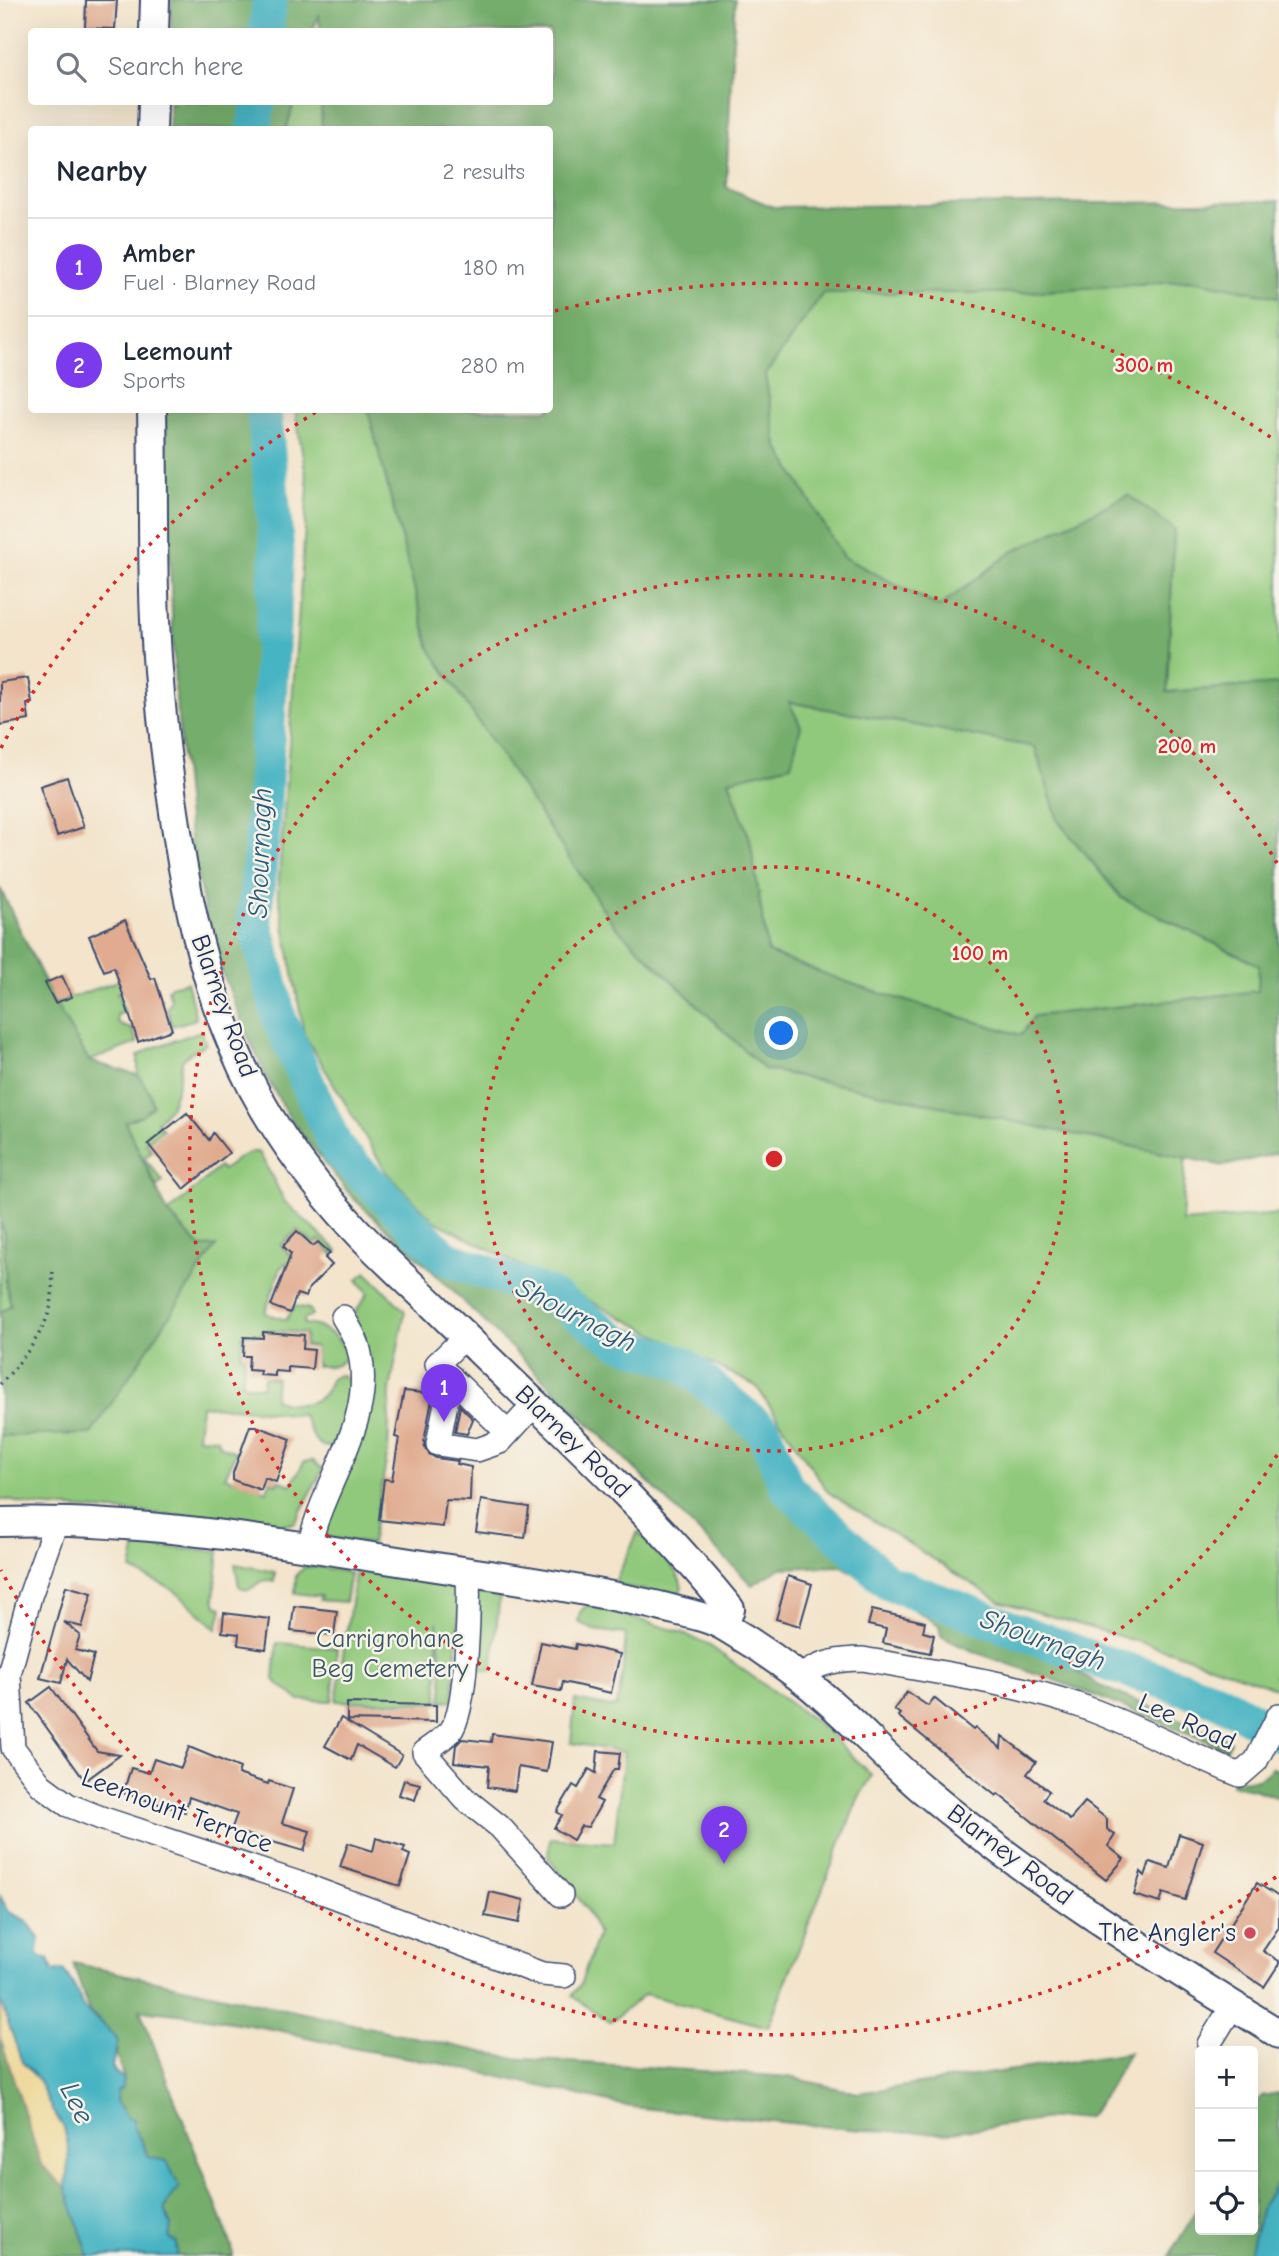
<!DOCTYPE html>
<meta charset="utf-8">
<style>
body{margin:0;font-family:"Comic Neue",sans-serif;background:#f6f6f7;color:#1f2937}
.controls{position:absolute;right:21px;bottom:21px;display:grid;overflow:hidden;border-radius:7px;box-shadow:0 7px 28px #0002}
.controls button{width:63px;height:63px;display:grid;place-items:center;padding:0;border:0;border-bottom:2px solid #e0e1e3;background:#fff;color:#1f2937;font:35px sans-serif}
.you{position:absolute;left:782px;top:1034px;width:24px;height:24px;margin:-18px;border:5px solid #fff;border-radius:50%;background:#1a73e8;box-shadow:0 0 0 10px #1a73e833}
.badge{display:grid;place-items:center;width:46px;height:46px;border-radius:50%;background:#7c3aed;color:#fff;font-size:23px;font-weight:700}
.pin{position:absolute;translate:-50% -58px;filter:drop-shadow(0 2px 4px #0008)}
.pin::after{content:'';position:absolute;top:37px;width:24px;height:21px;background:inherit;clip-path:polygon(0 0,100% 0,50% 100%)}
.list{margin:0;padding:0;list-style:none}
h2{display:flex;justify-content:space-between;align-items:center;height:91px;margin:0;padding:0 28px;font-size:30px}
h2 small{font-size:23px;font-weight:400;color:#747a83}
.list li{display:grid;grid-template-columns:46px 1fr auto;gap:21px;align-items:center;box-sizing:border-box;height:98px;padding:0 28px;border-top:2px solid #e0e1e3}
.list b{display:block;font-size:26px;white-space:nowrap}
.list p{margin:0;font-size:23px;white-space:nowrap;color:#747a83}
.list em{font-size:23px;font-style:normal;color:#747a83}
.icon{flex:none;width:38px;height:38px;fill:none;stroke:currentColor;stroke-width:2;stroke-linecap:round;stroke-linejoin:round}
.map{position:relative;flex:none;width:1279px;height:2256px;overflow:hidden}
.search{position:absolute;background:#fff;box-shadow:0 7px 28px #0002;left:28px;top:28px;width:525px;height:77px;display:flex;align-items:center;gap:18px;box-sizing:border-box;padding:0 24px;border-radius:7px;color:#747a83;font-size:26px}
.panel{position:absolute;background:#fff;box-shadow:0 7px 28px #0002;left:28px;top:126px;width:525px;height:287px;border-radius:7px}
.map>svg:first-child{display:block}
.green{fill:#91c97c;stroke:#567c6d;stroke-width:2}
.forest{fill:#74ad6c;stroke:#486e65;stroke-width:2;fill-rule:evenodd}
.sand{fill:#eeda9e;stroke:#84847e;stroke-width:2}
.water{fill:#47b4c3;stroke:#317290;stroke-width:2}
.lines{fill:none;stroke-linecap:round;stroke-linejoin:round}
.river{stroke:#47b4c3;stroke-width:35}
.building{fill:#e0ab8f}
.minor-casing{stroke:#3b4a6e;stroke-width:26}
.major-casing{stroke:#3b4a6e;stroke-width:32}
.path{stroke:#3b4a6e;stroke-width:3.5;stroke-dasharray:2 5;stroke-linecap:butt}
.minor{stroke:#fff;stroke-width:23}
.major{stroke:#fff;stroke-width:28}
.ring{fill:none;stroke:#d62828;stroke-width:3.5;stroke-dasharray:3.5 7}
.poi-dot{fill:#d1495b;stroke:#f7f3e8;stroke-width:2.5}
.labels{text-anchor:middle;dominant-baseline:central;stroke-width:5;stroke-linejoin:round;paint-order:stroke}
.street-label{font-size:26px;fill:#1b2f5e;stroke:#f7f3e8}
.park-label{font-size:26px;fill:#385666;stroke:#f7f3e8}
.poi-label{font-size:26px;fill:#1b2f5e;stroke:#f7f3e8;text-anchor:end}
.water-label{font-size:28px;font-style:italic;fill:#28577c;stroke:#f7f3e8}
.centre{fill:#d62828;stroke:#f7f3e8;stroke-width:3.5}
.ring-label{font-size:21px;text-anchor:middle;font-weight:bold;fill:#d62828;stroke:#f7f3e8;stroke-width:5;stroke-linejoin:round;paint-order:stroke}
</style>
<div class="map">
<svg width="1279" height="2256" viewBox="0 0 1279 2256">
<rect width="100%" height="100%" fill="#f7f3e8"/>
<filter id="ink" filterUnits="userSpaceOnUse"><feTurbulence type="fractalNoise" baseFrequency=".0143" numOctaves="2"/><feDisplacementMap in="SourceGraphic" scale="14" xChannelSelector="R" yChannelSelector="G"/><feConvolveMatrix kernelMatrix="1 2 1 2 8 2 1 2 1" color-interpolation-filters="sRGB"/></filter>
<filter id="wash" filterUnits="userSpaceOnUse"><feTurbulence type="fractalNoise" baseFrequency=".00686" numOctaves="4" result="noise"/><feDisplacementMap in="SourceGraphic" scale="28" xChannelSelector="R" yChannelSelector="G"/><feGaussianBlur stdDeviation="1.57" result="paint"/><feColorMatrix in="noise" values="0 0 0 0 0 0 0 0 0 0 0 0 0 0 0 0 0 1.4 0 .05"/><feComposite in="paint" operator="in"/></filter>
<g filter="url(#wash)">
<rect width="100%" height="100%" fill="#f3e4cb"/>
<g class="green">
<path d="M294 102H321L322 129 286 130Z"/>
<path d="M1191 280 1279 297V684L1167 692 1174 529 1012 552 939 607 843 557 777 445 765 375 823 293H1017Z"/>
<path d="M295 410H368L430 649 614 925 764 1069 1186 1152 1182 1222 1279 1214V1673L1274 1676 1279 1680 1278 1689 1170 1651 999 1601 828 1492 756 1386 434 1221 386 1172 304 1034 278 892 308 487Z"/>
<path d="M788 702 1035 747 1058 821 1121 898 1259 965 1258 991 1035 1016 1021 1035 869 990 768 953 750 840 729 780 791 765Z"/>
<path d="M147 971 150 979 117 993 125 1012 117 1015V1021L122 1026 132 1029 137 1043 89 1061 55 1003Z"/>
<path d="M187 982 196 1019 172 1026 167 1008 171 1001 168 989 171 986Z"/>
<path d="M201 1031 206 1044 190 1053 182 1061 177 1088 171 1106 157 1122 163 1129 146 1143 152 1151 144 1158 163 1181 157 1187 125 1122 142 1115 150 1093 138 1075V1056L150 1049Z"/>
<path d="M252 1152H259L285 1202 338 1251 332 1254 319 1240 314 1244 297 1230 281 1245 293 1258 281 1267 265 1313 286 1320 295 1306 309 1309 312 1315 304 1320V1324C325 1326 338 1336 349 1353 339 1369 332 1366 316 1366V1347L305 1346V1333L263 1330 262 1335H242L241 1356 245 1357 242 1384 262 1387 264 1377 276 1378 274 1399C290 1406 317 1408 327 1389 331 1380 331 1376 342 1375L350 1381 344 1420 332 1447C312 1448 312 1430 302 1415L201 1405 198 1437 217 1438 222 1447 236 1452 225 1477 267 1491 270 1481 277 1484 278 1480 291 1485 304 1462 312 1460 323 1469 295 1523C269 1528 241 1520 214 1518 155 1513 95 1510 35 1506L7 1500H0V1436L91 1433 215 1247H200L168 1213 219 1167 223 1170 240 1157Z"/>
<path d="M0 1222 4 1231 6 1285 11 1305 0 1313Z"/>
<path d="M366 1272 405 1311 390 1390 388 1451 371 1544 330 1538 322 1531 356 1445V1311L368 1293 357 1280Z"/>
<path d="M638 1532C654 1547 678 1566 682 1588L679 1593 671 1596 614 1584Z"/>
<path d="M136 1546 219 1551 214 1598 216 1605 222 1608 217 1629 174 1590 131 1570Z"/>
<path d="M235 1564 275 1572 274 1582C270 1581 266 1579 263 1581 252 1584 253 1595 239 1586Z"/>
<path d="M305 1567H322L350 1573 345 1602 320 1600 321 1596 295 1593 296 1575Z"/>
<path d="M356 1569 456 1585 460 1602 453 1700 441 1702 443 1686 437 1621 438 1703 336 1701Z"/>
<path d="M480 1588 498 1591 500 1593 492 1671 473 1669 474 1597Z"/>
<path d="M590 1605 683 1633 710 1646 820 1725 872 1776 858 1799 768 2027 645 1994 610 2022 572 1996 580 1985 598 1934 587 1910 548 1857 550 1838 614 1843 624 1752 571 1743 575 1700 616 1708 622 1678 626 1634 594 1630 578 1622C579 1613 581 1608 590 1605Z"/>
<path d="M277 1643 337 1648 332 1701 299 1700 274 1680Z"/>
</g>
<g class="forest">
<path d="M171 0H262L258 31H171Z"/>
<path d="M278 0H735L726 187 773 207 1279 201V297L1191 280 1017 293H823L765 375 777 445 843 557 939 607 1012 552 1128 495 1174 529 1167 692 1279 684V1153L1224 1166 764 1069 614 925 430 649 368 410H550V130L322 129 321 102H550V32L320 31 319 14 313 31H273ZM789 702 1035 747 1058 821 1122 898 1259 965 1258 991 1034 1016 1021 1035 869 990 768 953 750 840 729 780 791 765 801 726Z"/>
<path d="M169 102H251L249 129H169Z"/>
<path d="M263 102H294L286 129H261Z"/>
<path d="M164 410H259L269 522V606L250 908 251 956 329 1147 440 1259 514 1294 582 1330 630 1359 677 1371 758 1434 783 1489 833 1541 887 1584 1060 1661 1100 1686 1231 1741 1227 1749C1172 1727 1118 1704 1062 1683 1021 1667 980 1657 941 1636L939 1625 842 1566 781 1568 752 1585 614 1448 423 1262 352 1197 291 1120 269 1082 246 1032 212 946 190 839 175 689Z"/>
<path d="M0 888 55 1003 89 1061 138 1075 150 1093 153 1106 142 1115 125 1122 168 1213 200 1247 216 1246 91 1434 0 1436V1313L11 1305 6 1285 4 1231 0 1222Z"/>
<path d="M1272 1767 1279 1771V1798L1253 1789 1232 1785 1233 1780C1249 1781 1262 1782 1272 1767Z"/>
<path d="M73 1963 510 2058 789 2077 858 2093 1129 2053 1102 2099 1088 2117 1057 2118 944 2133 861 2130 631 2107 444 2064 357 2049 278 2030 195 2016 140 2010 232 2246 233 2256H177V2243L169 2238 171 2225 164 2209 171 2196 160 2161 149 2157 134 2127 122 2112V2107L116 2102 117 2090 122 2088 124 2079 116 2053 118 2041 88 2009Z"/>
<path d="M0 2037 41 2164 66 2188 89 2256H0Z"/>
<path d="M1279 2093V2181L1263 2204 1248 2256H1169L1200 2205V2230H1253V2110L1262 2096Z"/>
</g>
<path class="sand" d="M0 1999 22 2062 38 2079 53 2112 64 2127 69 2151 66 2188 41 2164 0 2037Z"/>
<g class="water">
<path d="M0 1896 9 1912 27 1921 40 1939 37 1955 49 1960 53 1971 63 1970C69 1977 74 1986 78 1994 81 1999 80 2005 85 2009 95 2020 110 2027 118 2041L112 2066 115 2072 124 2079 122 2088 117 2090 116 2102C122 2107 123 2113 127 2118L134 2119V2127L149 2157 167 2161 179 2187 171 2196 164 2209 171 2225 169 2238 177 2243V2256H89L66 2188 69 2151 64 2127 53 2112 38 2079 22 2062 0 1999Z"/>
<path d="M1279 2181V2256H1248L1263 2204Z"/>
</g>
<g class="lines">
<g class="river">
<path d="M266 32 270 0"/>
<path d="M254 130 258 102"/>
<path d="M264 410 277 551 262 840 254 918 280 1021 337 1149 446 1258 549 1294 619 1342 682 1363 764 1431 787 1488 888 1582 1099 1661 1217 1699 1279 1734"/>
</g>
</g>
<g id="blocks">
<g class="building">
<path d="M86 0H117L115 29 85 28Z"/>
<path d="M28 678 32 703 27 704 29 720 0 725V682Z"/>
<path d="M67 777 84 827 57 836 40 786Z"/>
<path d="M125 920 151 979 155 978 172 1030 138 1042 114 967 104 971 89 936Z"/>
<path d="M62 976 72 997 55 1003 45 983Z"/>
<path d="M187 1113 209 1140 213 1133 229 1153 184 1189 148 1144Z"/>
<path d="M297 1231 313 1246 318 1242 330 1253 325 1258 332 1265 309 1288 306 1297 297 1294 290 1313 271 1306 291 1254 283 1246Z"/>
<path d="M263 1332 304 1335 303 1349 314 1350 312 1369 288 1367V1372L275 1371V1376L260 1375 261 1371 248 1370 249 1356H243L244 1337 263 1338Z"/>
<path d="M404 1391 433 1394 424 1441 425 1448 429 1454 436 1458 458 1461 457 1464 471 1467 470 1501 446 1500 443 1527 379 1520 384 1479 392 1480 399 1438 395 1437Z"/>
<path d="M460 1406 473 1419 467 1434 455 1432Z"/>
<path d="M250 1426H256L291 1439 276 1482 265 1478 261 1490 233 1480V1473Z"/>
<path d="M481 1500 529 1507 525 1538 476 1532Z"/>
<path d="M788 1576 812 1584 800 1626 776 1619Z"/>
<path d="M66 1586 92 1593 82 1627 64 1622 80 1635 75 1650 94 1655 87 1682 67 1659 61 1683 40 1678Z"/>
<path d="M294 1606 337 1611 334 1635 291 1631Z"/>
<path d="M872 1610 925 1622 923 1632 934 1635 930 1653 883 1643 886 1629 868 1625Z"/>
<path d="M224 1613 270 1619 266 1649 238 1645 239 1634 222 1632Z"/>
<path d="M541 1642 575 1649 576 1644 620 1654 611 1693 563 1682 561 1691 532 1686Z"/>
<path d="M51 1687 97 1751 120 1755 85 1781 29 1703Z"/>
<path d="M907 1692 928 1706 934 1698 973 1730 975 1728 1001 1748 1002 1736 1036 1762 1027 1774 1049 1791 1043 1799 1070 1820 1085 1802 1107 1819V1829L1115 1835 1108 1846 1124 1859 1106 1880 998 1794 996 1796 898 1716 900 1714 894 1709Z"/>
<path d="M347 1703 436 1705V1722L347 1720Z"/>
<path d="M341 1718 402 1755 395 1767 357 1745 351 1760 325 1746Z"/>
<path d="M492 1734 552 1742 547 1772 518 1767 515 1791 487 1787 489 1766 454 1762 456 1745 462 1739 491 1742Z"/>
<path d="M189 1747 240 1768 238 1774 268 1784 269 1781 293 1789 282 1823 310 1831 304 1851 231 1830 237 1814 189 1797 185 1812 123 1793 131 1768 149 1773 154 1759 181 1768Z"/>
<path d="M598 1751 620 1753 618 1769H614L596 1799 602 1802 588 1827 581 1826 573 1840 554 1828 562 1815 557 1812 573 1785 578 1788 589 1769 596 1773Z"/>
<path d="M404 1780 420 1784 415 1800 399 1795Z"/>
<path d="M1179 1834 1203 1842 1185 1900 1163 1893 1160 1903 1134 1895 1141 1872 1145 1876 1150 1862 1169 1868Z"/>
<path d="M376 1838 405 1847 403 1852 410 1855 400 1886 340 1867 348 1843 373 1851Z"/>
<path d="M1257 1883 1279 1897V1927L1263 1951 1279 1961V1964L1264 1987 1212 1953Z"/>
<path d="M490 1892 524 1900 519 1923 485 1916Z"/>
</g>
</g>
</g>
<g filter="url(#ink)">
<use href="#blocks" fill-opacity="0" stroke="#3b4a6e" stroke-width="2"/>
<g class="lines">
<g class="minor-casing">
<g id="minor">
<path d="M465 1337 437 1364 508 1433"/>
<path d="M451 1377 438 1444 477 1450 500 1442 535 1404"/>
<path d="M57 1520 30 1596 9 1674 13 1748 41 1785 68 1805 101 1818 301 1884 542 1974 564 1976"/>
<path d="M309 1548C322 1480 379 1419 358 1346 355 1336 348 1326 343 1317"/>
<path d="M468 1572C469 1602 468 1710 450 1732 443 1739 432 1746 424 1752L465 1799 500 1827 561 1895"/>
<path d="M800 1677C819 1662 840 1659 863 1659 935 1672 1009 1682 1078 1705 1133 1724 1185 1753 1240 1775L1256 1761 1279 1715"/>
<path d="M1209 2044 1233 2005"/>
</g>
</g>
<g class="major-casing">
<g id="major">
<path d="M154 32 155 0"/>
<path d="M152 130 153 102"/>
<path d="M152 410C154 496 151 584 158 670 162 726 169 782 178 838 189 909 205 982 234 1048 262 1115 306 1176 355 1229 380 1256 408 1281 435 1307 535 1406 641 1500 730 1609L724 1625"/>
<path d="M0 1522C160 1517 319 1550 476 1573 537 1582 598 1592 659 1606 680 1612 708 1616 727 1628 751 1642 776 1659 798 1676 841 1708 879 1752 920 1787 1031 1881 1155 1957 1279 2034"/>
</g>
</g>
<path class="path" d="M0 1384C19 1365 46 1331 51 1304 53 1294 52 1281 53 1271"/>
<use href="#minor" class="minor"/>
<use href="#major" class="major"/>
</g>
</g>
<g class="ring">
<circle cx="774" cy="1159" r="292"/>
<path d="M1277 1455A584 584 0 1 1 1277 863"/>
<path d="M1276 1877A876 876 0 0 1 1 1570M1 748A876 876 0 0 1 316 412M555 311A876 876 0 0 1 1276 441"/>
</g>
<circle class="poi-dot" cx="1250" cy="1933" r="7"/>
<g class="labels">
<g class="street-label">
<text transform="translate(224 1006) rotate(70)">Blarney Road</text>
<text transform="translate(573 1442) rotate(44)">Blarney Road</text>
<text transform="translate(1187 1722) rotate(24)">Lee Road</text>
<text transform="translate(177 1811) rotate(20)">Leemount Terrace</text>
<text transform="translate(1010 1855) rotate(37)">Blarney Road</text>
</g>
<g class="park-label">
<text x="390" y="1639">Carrigrohane<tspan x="390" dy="30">Beg Cemetery</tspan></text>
</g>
<g class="poi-label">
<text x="1236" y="1933">The Angler's</text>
</g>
<g class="water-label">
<text transform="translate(260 853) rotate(-88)">Shournagh</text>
<text transform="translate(576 1315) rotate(27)">Shournagh</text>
<text transform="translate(1043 1640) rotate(20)">Shournagh</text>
<text transform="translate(77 2103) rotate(64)">Lee</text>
</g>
</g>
<circle cx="774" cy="1159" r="10" class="centre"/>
<g class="ring-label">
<text x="1144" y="372">300 m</text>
<text x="1187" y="753">200 m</text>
<text x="980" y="960">100 m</text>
</g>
</svg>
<div class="controls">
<button>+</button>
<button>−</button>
<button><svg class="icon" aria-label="locate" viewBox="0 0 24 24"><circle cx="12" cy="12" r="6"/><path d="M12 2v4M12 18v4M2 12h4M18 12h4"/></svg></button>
</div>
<div class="you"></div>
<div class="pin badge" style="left:444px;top:1422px">1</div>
<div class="pin badge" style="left:724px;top:1864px">2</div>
<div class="search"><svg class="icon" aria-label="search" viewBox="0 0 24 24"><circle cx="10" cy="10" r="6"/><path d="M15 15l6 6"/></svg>Search here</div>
<section class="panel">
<h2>Nearby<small>2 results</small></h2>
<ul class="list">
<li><span class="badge">1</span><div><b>Amber</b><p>Fuel · Blarney Road</p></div><em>180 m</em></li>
<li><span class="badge">2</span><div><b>Leemount</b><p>Sports</p></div><em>280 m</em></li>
</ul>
</section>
</div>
